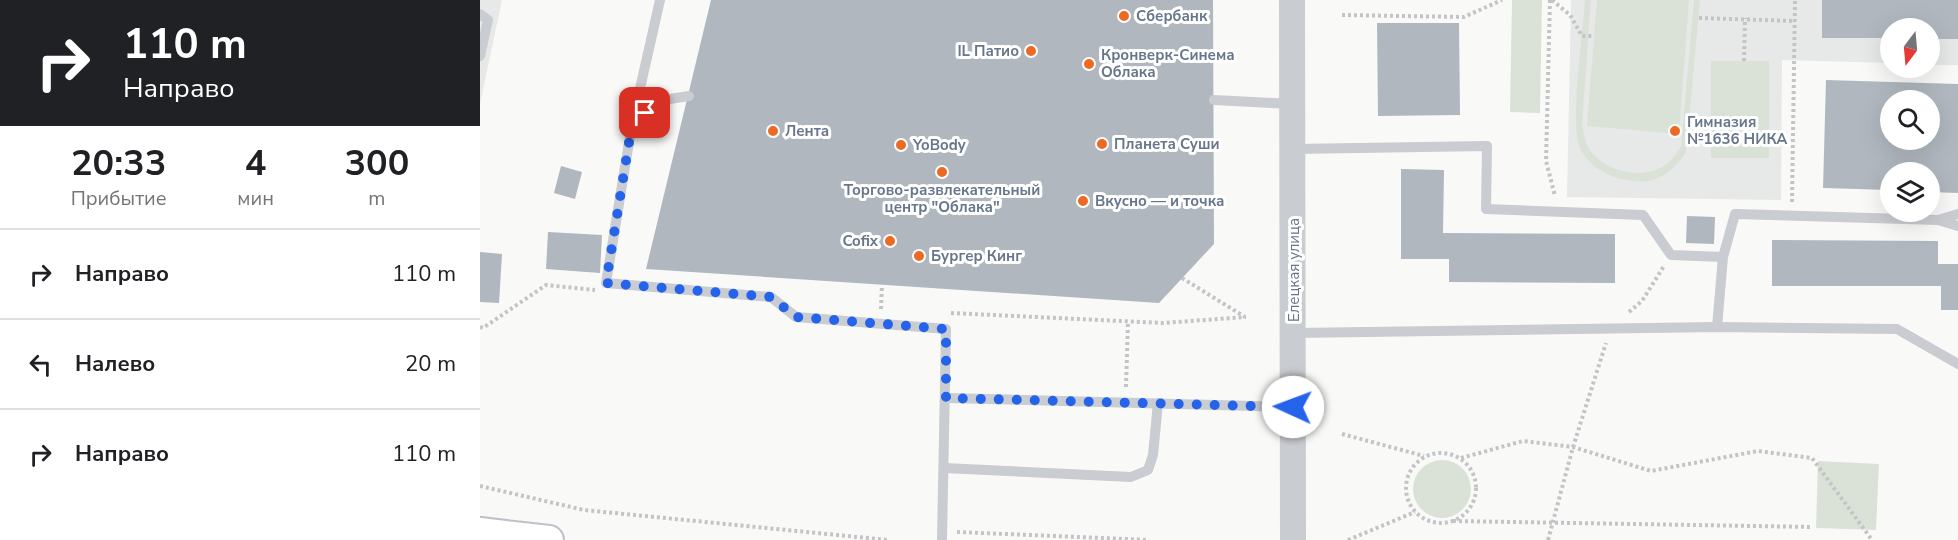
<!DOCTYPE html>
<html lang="ru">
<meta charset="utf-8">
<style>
:root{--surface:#fff;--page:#f2f2f2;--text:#202124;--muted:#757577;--line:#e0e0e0}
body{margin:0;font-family:"Nunito Sans",sans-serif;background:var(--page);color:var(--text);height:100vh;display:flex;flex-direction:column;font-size:22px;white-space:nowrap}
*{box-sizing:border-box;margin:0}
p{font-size:20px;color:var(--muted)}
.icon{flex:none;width:33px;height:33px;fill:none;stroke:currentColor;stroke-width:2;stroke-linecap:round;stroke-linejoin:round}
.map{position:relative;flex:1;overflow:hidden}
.details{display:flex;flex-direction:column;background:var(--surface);width:480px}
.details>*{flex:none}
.guide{background:#202124;color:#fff;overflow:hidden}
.needle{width:39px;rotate:196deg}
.buttons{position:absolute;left:1400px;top:18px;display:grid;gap:12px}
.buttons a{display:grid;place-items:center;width:60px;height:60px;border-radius:50%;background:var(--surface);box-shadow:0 6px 24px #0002;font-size:30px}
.pin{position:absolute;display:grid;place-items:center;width:51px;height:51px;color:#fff;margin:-26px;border-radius:12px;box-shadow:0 3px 9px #0006}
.me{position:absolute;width:66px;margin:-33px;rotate:272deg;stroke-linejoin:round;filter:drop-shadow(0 0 4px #0008)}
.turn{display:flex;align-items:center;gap:21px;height:126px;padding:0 24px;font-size:27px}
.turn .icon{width:78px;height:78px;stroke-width:2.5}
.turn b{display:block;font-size:42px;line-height:51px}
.eta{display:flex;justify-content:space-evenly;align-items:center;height:102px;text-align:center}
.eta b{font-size:36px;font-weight:700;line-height:42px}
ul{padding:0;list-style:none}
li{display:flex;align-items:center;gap:18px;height:90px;padding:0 24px;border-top:2px solid var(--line)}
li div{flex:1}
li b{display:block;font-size:22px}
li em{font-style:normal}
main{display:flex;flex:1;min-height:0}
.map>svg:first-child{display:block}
.built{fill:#e7e9e8}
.green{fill:#dae2d8}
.building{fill:#b0b7be;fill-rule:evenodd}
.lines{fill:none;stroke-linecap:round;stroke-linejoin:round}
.secondary-casing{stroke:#bec1c7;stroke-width:32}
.path{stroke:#c3c4c7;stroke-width:4;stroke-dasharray:3 3;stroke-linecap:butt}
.service{stroke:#c9ccd0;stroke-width:10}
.tertiary{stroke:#c9ccd0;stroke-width:26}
.secondary{stroke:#fff;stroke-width:28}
.route{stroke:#2563eb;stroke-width:10;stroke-dasharray:0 18}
.poi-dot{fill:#ed6a24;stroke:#fff;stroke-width:2}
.labels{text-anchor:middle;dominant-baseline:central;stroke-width:6;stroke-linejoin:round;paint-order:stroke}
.poi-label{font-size:15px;font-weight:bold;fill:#67768a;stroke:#fff;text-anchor:start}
.street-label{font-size:15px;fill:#67768a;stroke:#fff}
</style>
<main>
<section class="details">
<div class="guide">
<div class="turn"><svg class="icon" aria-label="right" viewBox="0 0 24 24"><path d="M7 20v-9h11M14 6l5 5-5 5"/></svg><div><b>110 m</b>Направо</div></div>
</div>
<div class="eta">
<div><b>20:33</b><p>Прибытие</p></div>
<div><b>4</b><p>мин</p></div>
<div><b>300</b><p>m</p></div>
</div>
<ul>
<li><svg class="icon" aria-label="right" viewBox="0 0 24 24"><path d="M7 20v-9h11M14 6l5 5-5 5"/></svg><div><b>Направо</b></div><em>110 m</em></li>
<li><svg class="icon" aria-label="left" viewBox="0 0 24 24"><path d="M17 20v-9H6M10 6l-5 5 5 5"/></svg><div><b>Налево</b></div><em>20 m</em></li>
<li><svg class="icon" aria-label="right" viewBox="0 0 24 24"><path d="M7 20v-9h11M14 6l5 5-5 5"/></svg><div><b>Направо</b></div><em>110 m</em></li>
</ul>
</section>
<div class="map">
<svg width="1478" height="540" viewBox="0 0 1478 540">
<rect width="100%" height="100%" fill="#f9faf7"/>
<!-- built -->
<g class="built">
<polygon points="0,0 22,0 0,104"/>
<polygon points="1091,0 1478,0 1478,65 1449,65 1449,28 1410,28 1410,63 1302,60 1301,200 1087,197"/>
</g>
<!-- green -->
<g class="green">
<polygon points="1032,0 1062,0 1060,113 1030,112"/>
<path d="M1105 0H1111L1102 124C1103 129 1104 137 1106 142 1116 169 1158 181 1182 167 1191 162 1196 154 1201 146L1214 0H1220L1206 152C1194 171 1178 184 1154 181 1133 179 1112 170 1101 150 1089 128 1103 30 1105 0Z"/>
<polygon points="1117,0 1209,0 1199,134 1107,126"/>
<rect x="1231" y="61" width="58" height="97"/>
<circle cx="962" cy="489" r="29"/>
<polygon points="1338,461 1399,464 1396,530 1336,528"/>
</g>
<!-- building -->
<g class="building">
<polygon points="231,0 733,0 734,244 679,303 166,269"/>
<polygon points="1342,0 1478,0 1478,39 1449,39 1449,28 1410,28 1410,38 1342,38"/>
<polygon points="897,23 979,23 980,115 898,116"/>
<path d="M1346 80 1478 84V193L1449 192V172H1410V190L1343 188ZM1410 100H1449V140H1410Z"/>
<polygon points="81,166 102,172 95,199 74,193"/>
<polygon points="921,169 964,170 963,233 1135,234 1135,283 969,282 969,259 921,259"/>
<polygon points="1207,216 1235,217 1234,244 1206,243"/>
<polygon points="68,232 122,235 120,273 66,269"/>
<polygon points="1292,240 1458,241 1458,264 1478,264 1478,310 1461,310 1461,286 1292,286"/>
<polygon points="0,252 22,254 19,303 0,302"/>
</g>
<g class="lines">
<defs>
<polyline id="secondary" points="0,532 69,540"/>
</defs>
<!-- secondary casing -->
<use href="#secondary" class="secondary-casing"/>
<!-- path -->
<g class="path">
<polyline points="1070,0 1066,161 1075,196"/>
<polyline points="1072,0 1090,15 1102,36 1114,36"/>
<polyline points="862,15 984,17 1022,0"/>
<polyline points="1219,18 1315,21"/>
<polyline points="1264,61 1265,18"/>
<polyline points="1312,202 1315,0"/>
<polyline points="702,278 765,317"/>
<polyline points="401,309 402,285"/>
<polyline points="1149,312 1162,301 1184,266"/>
<polyline points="471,313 683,323 766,317"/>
<polyline points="0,327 3,328 66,285 115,290"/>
<polyline points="646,387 648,321"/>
<polyline points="862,434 944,456"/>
<circle cx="961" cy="488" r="35"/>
<polyline points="981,458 1043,441 1093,447 1171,471 1278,451 1332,458 1392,540"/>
<polyline points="0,486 104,510 408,540"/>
<polyline points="973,521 1332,527"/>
<polyline points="477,532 669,540"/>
<polyline points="868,540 935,512"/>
<polyline points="1068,540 1093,447 1126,343"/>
</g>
<!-- service -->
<g class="service">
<polyline points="0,14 8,20 0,56"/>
<polyline points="209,96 177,101 152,124 126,283 291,297 316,317 466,329 462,540"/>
<polyline points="734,100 812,104"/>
<polyline points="152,124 180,0"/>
<polyline points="813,149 1007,146 1006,209 1163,215 1191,255 1243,257"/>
<polyline points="1458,220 1478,214"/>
<polyline points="1237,327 1243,257 1255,214 1458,220 1478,226"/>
<polyline points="814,333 1237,327 1417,329 1478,364"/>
<polyline points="467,398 813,407"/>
<polyline points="464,468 651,477 668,470 673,455 678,403"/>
</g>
<!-- tertiary -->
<polyline class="tertiary" points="812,0 813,540"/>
<!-- secondary -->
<use href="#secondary" class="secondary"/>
</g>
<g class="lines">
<!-- route -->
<polyline class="route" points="165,113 152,124 126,283 291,297 316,317 466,329 466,398 813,407"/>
</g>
<!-- markers -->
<g class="poi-dot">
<circle cx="644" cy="16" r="6"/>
<circle cx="551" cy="51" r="6"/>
<circle cx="609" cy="64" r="6"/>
<circle cx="293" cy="131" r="6"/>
<circle cx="1195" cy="131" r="6"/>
<circle cx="622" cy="144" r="6"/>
<circle cx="421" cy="145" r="6"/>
<circle cx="462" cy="172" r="6"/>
<circle cx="603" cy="201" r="6"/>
<circle cx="410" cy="241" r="6"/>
<circle cx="439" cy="256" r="6"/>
</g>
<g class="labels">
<!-- poi labels -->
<g class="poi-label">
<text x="656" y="16">Сбербанк</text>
<text x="539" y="51" text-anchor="end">IL Патио</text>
<text x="621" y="55">Кронверк-Синема<tspan x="621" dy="17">Облака</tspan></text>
<text x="1207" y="122">Гимназия<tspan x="1207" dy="17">№1636 НИКА</tspan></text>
<text x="305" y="131">Лента</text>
<text x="634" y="144">Планета Суши</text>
<text x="433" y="145">YoBody</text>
<text x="462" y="190" text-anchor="middle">Торгово-развлекательный<tspan x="462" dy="17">центр "Облака"</tspan></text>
<text x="615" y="201">Вкусно — и точка</text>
<text x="398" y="241" text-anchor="end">Cofix</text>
<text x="451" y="256">Бургер Кинг</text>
</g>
<!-- street labels -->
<g class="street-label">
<text transform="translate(814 270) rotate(-90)">Елецкая улица</text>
</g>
</g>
</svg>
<div class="buttons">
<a><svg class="needle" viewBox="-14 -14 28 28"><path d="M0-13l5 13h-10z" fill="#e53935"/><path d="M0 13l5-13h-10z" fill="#757577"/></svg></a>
<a><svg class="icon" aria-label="search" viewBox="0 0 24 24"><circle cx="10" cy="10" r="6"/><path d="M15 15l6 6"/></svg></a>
<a><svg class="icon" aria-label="layers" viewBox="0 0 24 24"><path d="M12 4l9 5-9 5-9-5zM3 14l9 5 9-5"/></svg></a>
</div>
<div class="pin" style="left:165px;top:113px;background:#d93025"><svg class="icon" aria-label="arrive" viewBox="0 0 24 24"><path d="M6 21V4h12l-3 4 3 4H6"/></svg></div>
<svg class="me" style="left:813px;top:407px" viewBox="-20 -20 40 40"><circle r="19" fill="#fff"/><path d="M0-13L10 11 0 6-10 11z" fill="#2563eb"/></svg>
</div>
</main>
